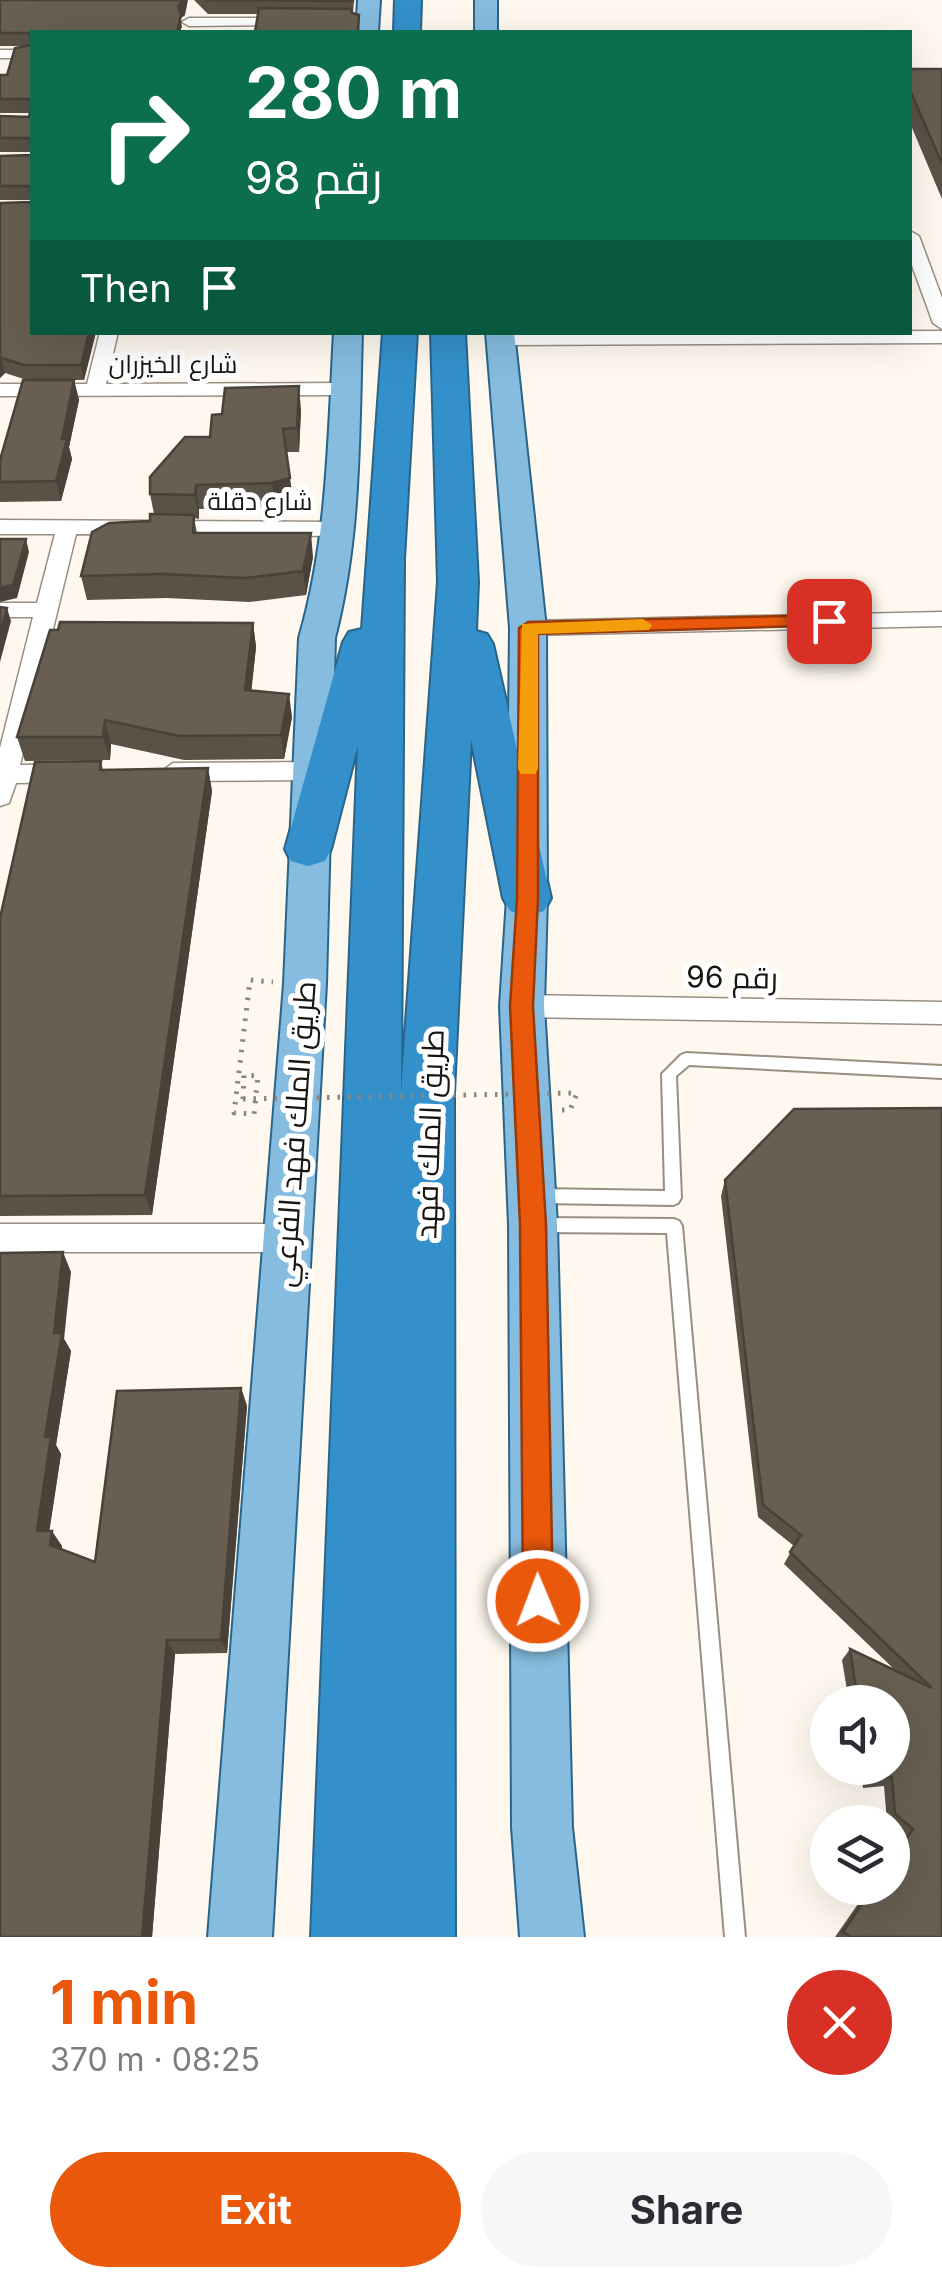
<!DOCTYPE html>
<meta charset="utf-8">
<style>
:root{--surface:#fff;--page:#f7f7f7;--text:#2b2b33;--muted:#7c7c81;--accent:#ea580c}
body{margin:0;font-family:Inter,Cairo,sans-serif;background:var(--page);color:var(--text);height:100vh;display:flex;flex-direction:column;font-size:38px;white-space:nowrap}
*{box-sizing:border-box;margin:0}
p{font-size:32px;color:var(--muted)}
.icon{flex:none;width:55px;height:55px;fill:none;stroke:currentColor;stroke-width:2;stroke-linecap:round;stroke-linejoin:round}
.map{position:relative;height:1937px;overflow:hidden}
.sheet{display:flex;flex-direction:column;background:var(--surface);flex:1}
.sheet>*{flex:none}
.banner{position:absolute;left:30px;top:30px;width:882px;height:305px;border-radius:0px;box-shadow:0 10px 40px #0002;background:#0b6e4f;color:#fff;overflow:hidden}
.controls{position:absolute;left:810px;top:1685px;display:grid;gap:20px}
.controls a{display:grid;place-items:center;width:100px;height:100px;border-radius:50%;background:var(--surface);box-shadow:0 10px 40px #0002;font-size:50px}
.pin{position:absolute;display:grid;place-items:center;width:85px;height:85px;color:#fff;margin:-42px;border-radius:20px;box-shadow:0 5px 15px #0006}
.me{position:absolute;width:110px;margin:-55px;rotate:359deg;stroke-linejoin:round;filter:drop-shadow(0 0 8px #0008)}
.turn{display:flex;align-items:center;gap:35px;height:210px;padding:0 50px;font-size:45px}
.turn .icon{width:130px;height:130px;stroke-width:2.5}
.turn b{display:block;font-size:70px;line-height:85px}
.then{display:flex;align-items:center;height:95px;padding:0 50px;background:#0003;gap:20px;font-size:38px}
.round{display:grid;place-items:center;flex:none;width:105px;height:105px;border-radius:52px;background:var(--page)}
.head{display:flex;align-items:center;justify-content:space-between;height:170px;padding:0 50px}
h1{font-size:60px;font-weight:700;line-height:75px;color:var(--accent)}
.cta{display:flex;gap:20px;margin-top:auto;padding:20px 50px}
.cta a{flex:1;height:115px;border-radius:60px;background:var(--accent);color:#fff;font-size:40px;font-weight:700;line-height:115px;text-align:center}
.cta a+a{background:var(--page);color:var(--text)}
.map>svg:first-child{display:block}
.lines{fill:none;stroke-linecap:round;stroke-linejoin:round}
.lane-casing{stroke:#988f81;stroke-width:4}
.street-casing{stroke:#988f81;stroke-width:3}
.primary-casing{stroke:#2a6589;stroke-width:4}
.highway-casing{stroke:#2a6589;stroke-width:4}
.path{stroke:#8b867f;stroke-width:5;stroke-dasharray:2.5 8;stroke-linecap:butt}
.lane{fill:#fff;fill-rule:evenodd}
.street{fill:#fff;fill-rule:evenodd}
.primary{fill:#85bcdf;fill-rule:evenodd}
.highway{fill:#3490ca;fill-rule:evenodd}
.path-bridge{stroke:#8b867f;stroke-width:5;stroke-dasharray:2.5 8;stroke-linecap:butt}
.wall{fill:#595247}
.shaded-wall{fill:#494239}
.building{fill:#685f52;stroke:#494239;stroke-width:2.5}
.route{fill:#ea580c;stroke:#983908;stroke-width:2.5}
.slow{fill:#f59e0b}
.labels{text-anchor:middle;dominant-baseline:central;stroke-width:10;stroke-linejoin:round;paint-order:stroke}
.far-street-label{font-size:25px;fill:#181510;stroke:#fff}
.street-label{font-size:30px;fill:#181510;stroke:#fff}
</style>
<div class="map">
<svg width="942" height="1937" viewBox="0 0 942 1937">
<rect width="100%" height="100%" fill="#fef8ee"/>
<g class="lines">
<defs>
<g id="lane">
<polygon points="686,1053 942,1066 942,1078 689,1065 676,1076 681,1198 678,1203 673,1205 538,1203 533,1201 530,1196 533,1191 538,1189 665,1191 662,1074 681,1055"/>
<polygon points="538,1218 674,1219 679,1221 682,1226 745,1937 725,1937 667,1233 538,1232 533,1230 530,1225 533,1220"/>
</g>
<g id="street">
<polygon points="291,18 296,19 296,25 189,26 182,22 189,18"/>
<rect x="0" y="50" width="32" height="8"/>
<polygon points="910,231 919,236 942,298 942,329 933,323 910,260"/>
<polygon points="942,331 942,343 500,345 491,339 500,333"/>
<polygon points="100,332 118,332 106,384 345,383 355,389 345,395 0,396 0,384 87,384"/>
<polygon points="0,520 340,522 351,529 340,536 76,534 20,765 70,764 82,773 70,782 16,783 9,803 0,806 0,748 33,617 0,617 0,603 37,603 55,534 0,534"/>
<polygon points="942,612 942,626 528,635 517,628 528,621"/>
<polygon points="310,762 322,771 310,780 173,781 161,772 173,763"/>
<polygon points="522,995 942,1002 942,1024 522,1017 512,1014 508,1006 512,998"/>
<polygon points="0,1224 286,1224 297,1228 302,1238 297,1248 286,1252 0,1252"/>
</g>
<g id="primary">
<polygon points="358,0 380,0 378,32 356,32"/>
<rect x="475" y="0" width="22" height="32"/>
<path d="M334 332H362C359 436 361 537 335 638L326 984 272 1937H208L284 984 299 638C328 538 328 436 334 332Z"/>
<polygon points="486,332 514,332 546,628 547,898 544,1006 557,1225 572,1827 584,1937 520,1937 512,1827 509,1225 500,1006 507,898 510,628"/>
</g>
<g id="highway">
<polygon points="395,0 421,0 420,32 394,32"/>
<polygon points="383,332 417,332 404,559 401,1091 438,582 431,332 465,332 478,582 476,631 487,634 493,644 551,898 544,911 527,916 510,911 503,898 471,739 454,1093 455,1937 311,1937 358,745 331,849 325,861 308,866 291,861 285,849 343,642 349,632 362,629"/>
</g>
</defs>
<!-- lane casing -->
<use href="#lane" class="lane-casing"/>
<!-- street casing -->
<use href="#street" class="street-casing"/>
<!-- primary casing -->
<use href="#primary" class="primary-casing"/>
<!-- highway casing -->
<use href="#highway" class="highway-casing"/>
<!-- path -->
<g class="path">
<polyline points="243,1099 244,1075 258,1076 254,1114 234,1113 250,980 273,982"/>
<polyline points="562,1110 570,1110 577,1093"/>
</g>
<!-- lane -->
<use href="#lane" class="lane"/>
<!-- street -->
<use href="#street" class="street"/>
<!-- primary -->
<use href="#primary" class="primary"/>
<!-- highway -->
<use href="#highway" class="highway"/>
<!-- path-bridge -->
<polyline class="path-bridge" points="243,1099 577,1093"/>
</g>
<!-- wall -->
<g class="wall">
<polygon points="0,0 185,15 181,18 182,28 32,32 32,332 96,332 84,380 74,380 79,400 69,447 72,459 61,501 0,502 0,460 27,380 5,373 0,378 0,203 31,202 32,200 0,200 0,156 32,155 32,152 0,152 0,116 29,117 30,113 0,113 0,75 7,75 25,46 0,46"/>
<polygon points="194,0 354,0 353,14 208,14"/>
<polygon points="910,69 942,69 942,199 910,123"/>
<polygon points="301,410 299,452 286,452 293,502 275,507 199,509 199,519 194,518 197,533 313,557 306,595 249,602 167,598 87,600 81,576 150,521 154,514 150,494 210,437"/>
<polygon points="253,623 256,647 251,690 292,717 284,759 184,760 111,744 110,760 25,761 17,737"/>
<polygon points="101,761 103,770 208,768 212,791 152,1215 0,1216 0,918"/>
<polygon points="942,1108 942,1937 835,1937 869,1888 892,1888 892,1853 904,1837 892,1827 892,1822 887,1822 884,1786 863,1788 860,1768 892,1768 892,1702 849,1702 842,1660 850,1649 895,1670 784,1564 794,1546 758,1517 721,1196 725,1180"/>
<polygon points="71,1272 64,1339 71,1351 56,1445 61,1454 49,1531 62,1546 62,1550 95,1562 241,1388 247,1406 227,1653 175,1654 152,1937 0,1937"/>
</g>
<!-- shaded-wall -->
<g class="shaded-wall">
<polygon points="184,0 188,0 185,15 181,18 181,32 177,32 178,6"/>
<polygon points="89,332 96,332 84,380 81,365"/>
<polygon points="1,358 5,373 0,378 0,359"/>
<polygon points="74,380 79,400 69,447 72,459 61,501 56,481 62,439"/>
<polygon points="299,386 301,410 299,452 297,428"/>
<polygon points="290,478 293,502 275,507 272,483"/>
<polygon points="196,485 199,509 199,519 195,495"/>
<polygon points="311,533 313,557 306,595 303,571"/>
<polygon points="26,539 29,552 17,598 0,602 0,588"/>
<polygon points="7,608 11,621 0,662 0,634"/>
<polygon points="253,623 256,647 249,714 245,690"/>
<polygon points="289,694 292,717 284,759 281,735"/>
<polygon points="105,720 111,744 110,760 103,737"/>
<polygon points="208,768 212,791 152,1215 145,1195"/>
<polygon points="63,1252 71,1272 64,1339 71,1351 56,1445 61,1454 47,1547 37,1531 54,1333"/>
<polygon points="241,1388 247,1406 227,1653 221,1640"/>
<polygon points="52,1531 62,1546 60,1560 50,1545"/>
<polygon points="167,1640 175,1654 152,1937 142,1937"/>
</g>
<!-- building -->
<g class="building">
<polygon points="0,0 184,0 178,6 181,15 177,32 32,32 32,43 29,33 0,33"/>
<polygon points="205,0 353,0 353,1"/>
<polygon points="259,8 351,9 352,13 359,15 358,32 255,32"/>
<polygon points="32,45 32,103 29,99 0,99 0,75 7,75 15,48"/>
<polygon points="910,69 942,69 942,164 910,90"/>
<polygon points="32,104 32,142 29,138 0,138 0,116 29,117"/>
<polygon points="32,144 32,190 29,186 0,186 0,156 32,155"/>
<polygon points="32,191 32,332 89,332 81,365 24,365 1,358 0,359 0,203 31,202"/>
<polygon points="23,380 74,380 62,439 67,439 56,481 0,482 0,460"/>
<polygon points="299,386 297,428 283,429 290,478 272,483 196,485 195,495 150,494 150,477 185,437 210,437 212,415 222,414 225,388"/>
<polygon points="150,514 194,515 193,533 311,533 303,571 245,578 162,574 81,576 92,532 109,523 150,521"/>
<polygon points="0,539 26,539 13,585 0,588"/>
<polygon points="0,607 7,608 0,634"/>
<polygon points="60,622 253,623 245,690 289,694 281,735 179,736 105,720 103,737 17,737 50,630 58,630"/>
<polygon points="101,761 100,770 208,768 145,1195 0,1196 0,918 35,762"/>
<polygon points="942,1108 942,1937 851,1937 843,1932 873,1888 892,1888 892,1859 913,1829 895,1814 892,1777 871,1779 869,1768 892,1768 892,1702 858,1702 850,1649 932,1688 790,1552 801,1535 763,1505 725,1180 794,1109"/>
<polygon points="63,1252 54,1333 62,1333 45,1437 51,1437 37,1531 52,1531 50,1545 95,1562 117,1391 241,1388 221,1640 167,1640 142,1937 0,1937 0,1253"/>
</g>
<!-- route -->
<polygon class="route" points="829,615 836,617 836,625 538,634 538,898 533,1006 546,1225 553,1601 549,1612 538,1616 528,1612 523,1601 520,1225 510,1006 517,898 519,628 528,622"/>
<!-- slow -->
<polygon class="slow" points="643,619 652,625 649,630 538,634 538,769 535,774 521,774 518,769 522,624"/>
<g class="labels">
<!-- far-street labels -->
<g class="far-street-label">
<text x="173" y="364">شارع الخيزران</text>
<text x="260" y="501">شارع دقلة</text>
</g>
<!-- street labels -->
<g class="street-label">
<text transform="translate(732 977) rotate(1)">رقم 96</text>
<text transform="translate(294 1134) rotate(-86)">طريق الملك فهد الفرعي</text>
<text transform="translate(429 1134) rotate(-88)">طريق الملك فهد</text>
</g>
</g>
</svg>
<div class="controls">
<a><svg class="icon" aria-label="sound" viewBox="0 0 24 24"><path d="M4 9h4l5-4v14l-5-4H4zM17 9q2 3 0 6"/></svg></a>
<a><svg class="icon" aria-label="layers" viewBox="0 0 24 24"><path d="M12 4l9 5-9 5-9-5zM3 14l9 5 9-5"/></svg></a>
</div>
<div class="pin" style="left:829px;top:621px;background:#d93025"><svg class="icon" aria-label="arrive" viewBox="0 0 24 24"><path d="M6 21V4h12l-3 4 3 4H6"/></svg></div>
<svg class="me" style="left:538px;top:1601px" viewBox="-20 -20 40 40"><circle r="17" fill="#ea580c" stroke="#fff" stroke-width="3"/><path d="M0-11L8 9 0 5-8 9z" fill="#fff"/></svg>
<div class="banner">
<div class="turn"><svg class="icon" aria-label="right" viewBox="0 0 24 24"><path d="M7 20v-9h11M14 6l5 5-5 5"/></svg><div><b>280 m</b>رقم 98</div></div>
<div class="then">Then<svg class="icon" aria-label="arrive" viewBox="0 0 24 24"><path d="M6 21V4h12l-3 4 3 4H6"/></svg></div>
</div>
</div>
<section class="sheet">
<div class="head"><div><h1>1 min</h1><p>370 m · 08:25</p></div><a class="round" style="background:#d93025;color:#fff"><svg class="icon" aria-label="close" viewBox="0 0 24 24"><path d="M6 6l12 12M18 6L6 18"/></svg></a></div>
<div class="cta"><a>Exit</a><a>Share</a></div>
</section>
